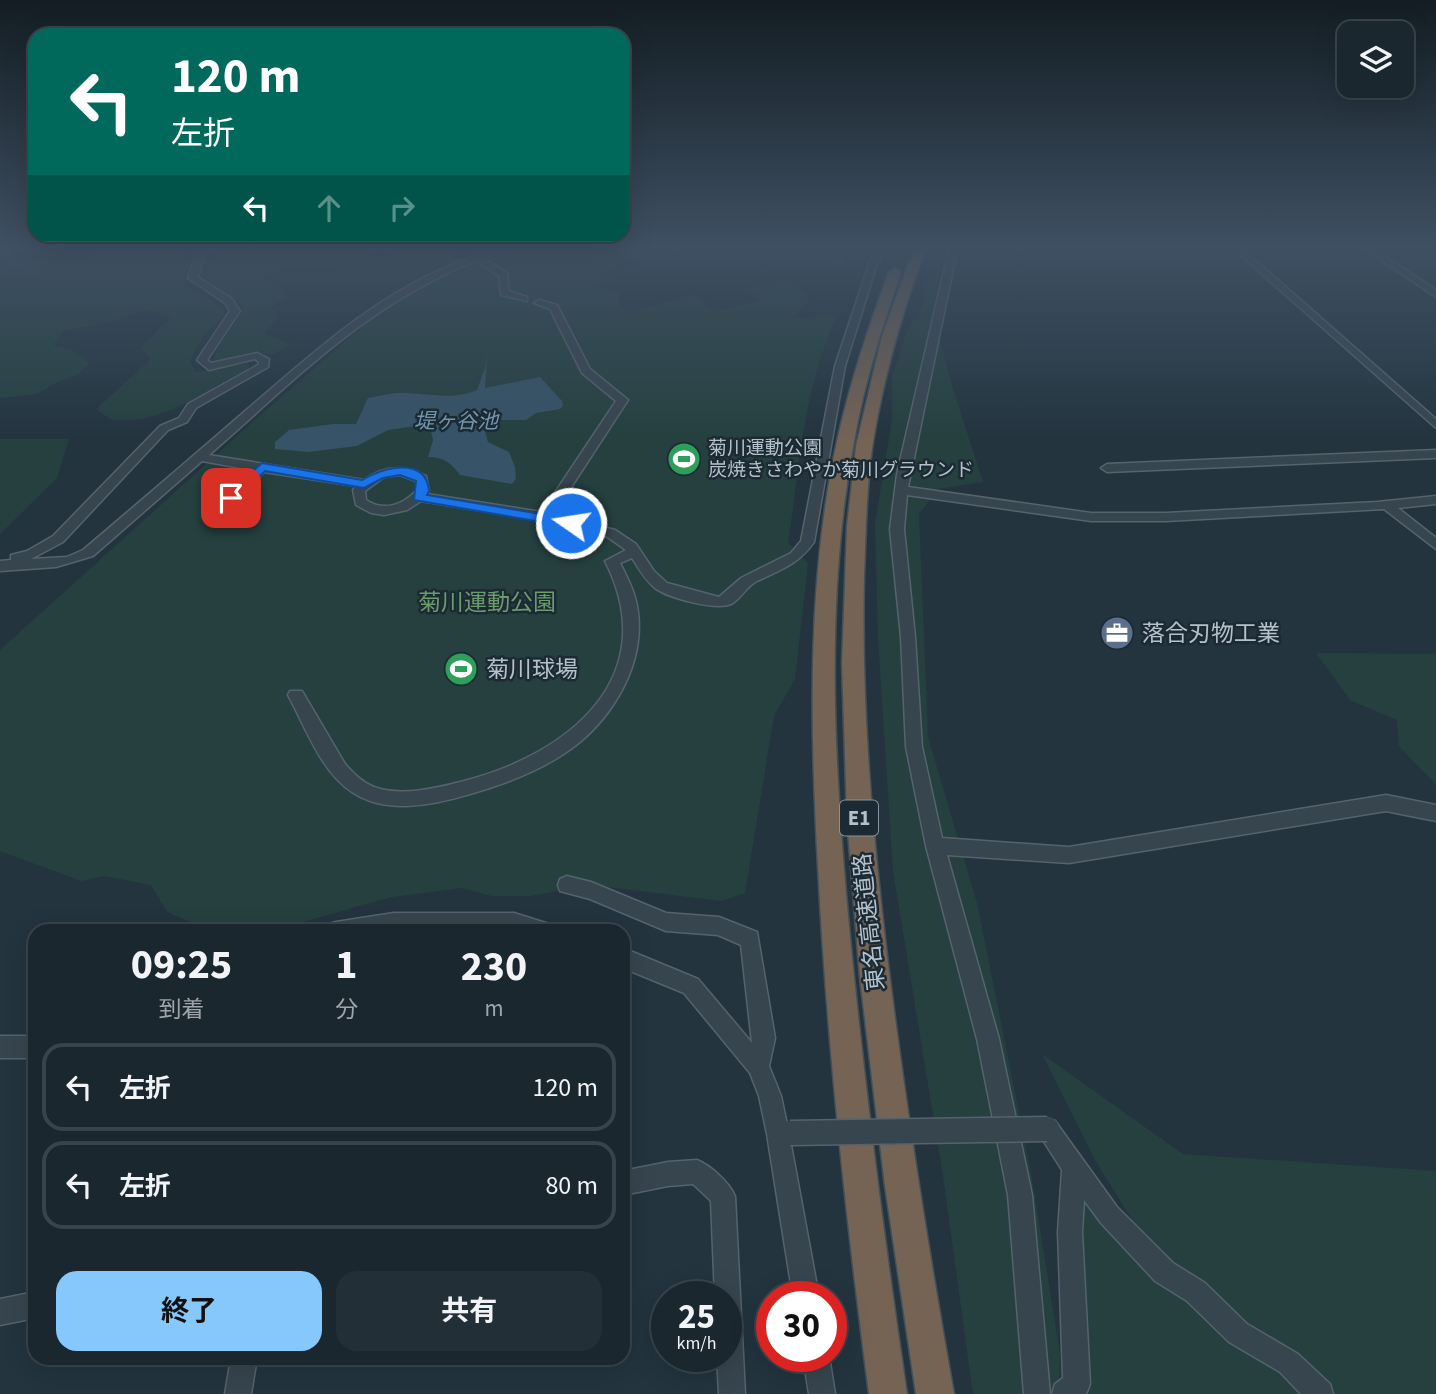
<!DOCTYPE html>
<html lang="ja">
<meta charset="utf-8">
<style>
:root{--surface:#1a272f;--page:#232f37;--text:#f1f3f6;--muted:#9fa5aa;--line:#38444b;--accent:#86c8fc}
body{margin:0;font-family:"Source Sans 3","Noto Sans JP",sans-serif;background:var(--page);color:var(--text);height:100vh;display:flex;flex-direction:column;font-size:26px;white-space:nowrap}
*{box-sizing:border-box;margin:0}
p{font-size:23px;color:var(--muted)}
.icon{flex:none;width:38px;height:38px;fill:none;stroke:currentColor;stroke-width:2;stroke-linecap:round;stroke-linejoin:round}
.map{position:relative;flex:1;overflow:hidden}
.side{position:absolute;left:28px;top:924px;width:602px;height:441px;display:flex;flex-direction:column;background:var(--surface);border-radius:21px;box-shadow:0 7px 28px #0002,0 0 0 2px var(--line)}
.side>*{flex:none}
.top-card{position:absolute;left:28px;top:28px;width:602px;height:214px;border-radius:21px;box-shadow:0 7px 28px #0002,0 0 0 2px var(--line);background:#00695c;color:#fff;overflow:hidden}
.tools{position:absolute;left:1337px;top:21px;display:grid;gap:14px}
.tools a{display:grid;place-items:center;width:77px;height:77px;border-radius:14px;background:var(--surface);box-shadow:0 7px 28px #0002,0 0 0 2px var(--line);font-size:35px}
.speed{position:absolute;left:651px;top:1281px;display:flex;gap:14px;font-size:35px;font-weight:700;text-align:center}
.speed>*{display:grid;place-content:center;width:91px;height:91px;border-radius:50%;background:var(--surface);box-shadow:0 7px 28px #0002,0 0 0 2px var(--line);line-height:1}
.speed small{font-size:18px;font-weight:400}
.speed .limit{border:10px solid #d22;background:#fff;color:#111}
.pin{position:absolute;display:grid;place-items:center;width:60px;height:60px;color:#fff;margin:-30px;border-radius:14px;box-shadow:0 4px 10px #0006}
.me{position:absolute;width:77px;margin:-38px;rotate:283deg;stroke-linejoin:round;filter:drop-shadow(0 0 5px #0008)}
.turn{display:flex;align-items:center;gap:24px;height:147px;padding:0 28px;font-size:32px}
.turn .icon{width:91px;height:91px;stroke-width:2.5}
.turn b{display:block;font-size:49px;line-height:60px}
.lanes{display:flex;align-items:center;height:66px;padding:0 28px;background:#0003;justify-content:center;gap:35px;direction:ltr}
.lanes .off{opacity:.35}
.eta{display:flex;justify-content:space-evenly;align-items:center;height:119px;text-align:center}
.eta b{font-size:42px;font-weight:700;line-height:49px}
.cta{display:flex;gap:14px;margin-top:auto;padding:14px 28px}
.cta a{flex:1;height:80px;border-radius:21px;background:var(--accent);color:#111;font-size:28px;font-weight:700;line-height:80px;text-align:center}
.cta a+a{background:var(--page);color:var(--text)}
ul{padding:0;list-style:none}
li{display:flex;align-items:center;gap:21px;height:88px;margin:0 14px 10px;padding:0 14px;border:4px solid var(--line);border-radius:21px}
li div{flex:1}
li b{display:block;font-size:26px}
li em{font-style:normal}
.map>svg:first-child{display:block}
.green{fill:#25403f}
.water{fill:#365367}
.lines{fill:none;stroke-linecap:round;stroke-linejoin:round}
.river{fill:#365367;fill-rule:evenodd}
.minor-casing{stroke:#55636d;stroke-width:3}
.highway-casing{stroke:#42505a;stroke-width:3}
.minor{fill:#37454f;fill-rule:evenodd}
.highway{fill:#756354;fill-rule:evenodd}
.minor-bridge-casing{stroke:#55636d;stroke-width:27;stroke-linecap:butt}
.minor-bridge{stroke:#37454f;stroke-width:24}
.route{fill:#1a73e8;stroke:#114b97;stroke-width:2}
.labels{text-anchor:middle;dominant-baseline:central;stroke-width:5;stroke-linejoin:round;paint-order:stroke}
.far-poi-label{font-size:19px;fill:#b4c0ca;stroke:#1c2a34;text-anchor:start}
.far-water-label{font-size:21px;font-style:italic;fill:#7296ae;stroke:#1c2a34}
.shield{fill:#1c2a34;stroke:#86939d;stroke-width:2}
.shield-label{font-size:21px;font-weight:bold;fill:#b4c0ca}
.park-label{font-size:23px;fill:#6a9c6c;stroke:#1c2a34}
.poi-label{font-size:23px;fill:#b4c0ca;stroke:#1c2a34;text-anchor:start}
.street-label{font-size:23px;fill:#b4c0ca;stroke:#1c2a34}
</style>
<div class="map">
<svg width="1436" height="1394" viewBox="0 0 1436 1394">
<rect width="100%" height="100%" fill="#23343f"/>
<!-- green -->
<g class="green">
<path d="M222 245H445L444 248 459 260 447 263 397 260 385 248C364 257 343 265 320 267 291 270 290 264 261 278L288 296 271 307 280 316 264 334 290 344 275 354 248 353 214 361C217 338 238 328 243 306 219 284 198 288 212 251Z"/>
<path d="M524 245H679L682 248 665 257 670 262 621 256 598 286 606 291H619L620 308 629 313 691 295H696L713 312 759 300 747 289 787 282 806 292 809 301 793 318 838 315C803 384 800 467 788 543L808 563 795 679 774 716 745 893 721 901 591 885 530 896H492L462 888 392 897 299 923 211 931 167 912 151 885 104 876 81 881 0 851V650L257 418 382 310 433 282Z"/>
<polygon points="827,245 846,245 843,251 845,264 833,266 824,259 814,258 810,255 825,251"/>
<path d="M170 247 191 259 182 285 209 298 226 315 203 336 190 361 196 372 248 363 249 368C210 389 161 425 115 420 109 419 102 413 96 409L151 359 141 348 171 317 146 309 113 321 63 331 53 345 72 350 90 363 77 375 57 382 37 394 0 398V265Z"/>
<polygon points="940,269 934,315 949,376 983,482 938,489 919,514 928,737 977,903 1031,1173 1060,1354 1059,1394 973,1394 943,1176 893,871 878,638 875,523 892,420 892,378 907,331 923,306 924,283"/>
<polygon points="0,439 69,439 57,478 0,534"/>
<polygon points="1316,653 1436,654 1436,785 1399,746 1397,720 1350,700"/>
<polygon points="1042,1054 1183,1154 1436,1171 1436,1394 1074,1394 1073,1193 1163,1270 1095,1160"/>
</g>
<!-- water -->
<path class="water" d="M487 352 485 388 540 377 562 401 563 406 560 409 536 413 526 420H500L484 427 488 442 509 452 515 467 516 479 512 484 460 475C451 463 444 457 428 457L433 440 430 427 422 425 388 430 357 446 308 452 275 449V442L289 430 333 424H356L368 398C380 396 394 392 406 393 429 394 455 400 477 390L485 368Z"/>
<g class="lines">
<!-- river -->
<polygon class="river" points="10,245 32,245 0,259 0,249"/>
<defs>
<g id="minor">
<path d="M206 245H217L205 252 198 277 232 299 240 311 207 360 211 363 257 353 269 359 268 367 196 408 187 422 168 430 63 542 31 559 67 557 83 550C135 506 185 463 236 419 309 357 370 297 461 261 479 254 497 245 517 245L484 258 507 273 509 291 527 297V301L501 295 499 276 476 261C368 303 294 381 209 455L364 480C384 465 405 465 426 476L429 491 427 494 542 512 616 401 582 373 550 309 534 303 539 300 557 305 590 369 628 400 553 515 615 530 636 544 654 571 667 583 719 597 741 578 791 553 801 541 835 366 869 264 880 245H888L877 264 845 366 814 542C799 564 780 570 757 581 747 586 742 597 733 603 719 612 668 598 655 588 645 580 639 569 632 558L620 563C628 579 636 594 638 612 645 669 608 726 562 755 534 773 502 785 470 794 433 805 386 815 352 792 321 772 305 726 288 695L290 691H302L345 764C354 774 362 782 374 787 401 797 437 788 464 781 569 754 664 677 605 561L626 550 606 536 545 521 421 501 407 510 384 515 371 513 356 505 353 490 356 486 264 472 235 501 231 502 225 498 252 470 202 461 93 556 56 567 0 571V561L11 560V555L27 551 53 536 160 426 179 418 188 404 258 365 259 362 255 359 209 370 197 360 230 311 225 303 188 278 197 251ZM400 475 416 481 417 490C403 505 384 512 366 500L365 491 384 477Z"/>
<polygon points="446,245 454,245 454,255 448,255"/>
<polygon points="950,245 958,245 908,487 1091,513 1166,513 1377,502 1436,496 1436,504 1398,508 1436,538 1436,549 1384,509 1166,521 1091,521 907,495 904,529 915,637 922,747 942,838 1069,847 1386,795 1436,805 1436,821 1386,811 1069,863 947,855 999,1039 1032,1195 1050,1394 1024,1394 1008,1195 977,1039 926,846 906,747 901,637 890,529 897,474"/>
<polygon points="1229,245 1238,245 1436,419 1436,428"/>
<polygon points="1358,245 1368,245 1436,290 1436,297"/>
<polygon points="1436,450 1436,458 1107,472 1101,468 1107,464"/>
<polygon points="567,876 591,882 666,913 719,917 757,932 775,1038 769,1066 781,1096 789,1134 819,1297 793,1297 767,1134 759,1096 750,1073 684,993 623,968 623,948 698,979 752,1043 741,945 718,935 666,931 590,899 560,891 558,885 560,879"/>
<polygon points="394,913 514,913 549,924 552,931 326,931 329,924 336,922"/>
<rect x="0" y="1036" width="35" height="22"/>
<polygon points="1047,1118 1055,1121 1117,1207 1173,1263 1205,1283 1247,1324 1298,1354 1330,1384 1333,1394 1301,1394 1280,1372 1229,1342 1187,1301 1155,1281 1101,1223 1084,1200 1082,1232 1090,1384 1086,1394 1052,1394 1055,1384 1063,1378 1058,1232 1062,1170 1036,1129 1039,1121"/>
<path d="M697 1160C711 1166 729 1182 735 1196L745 1394H719L717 1356H726V1297H715L711 1201 693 1184 668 1186 623 1195V1171L668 1162Z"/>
<polygon points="35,1292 35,1318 0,1325 0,1299"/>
<polygon points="803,1356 829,1356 835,1394 809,1394"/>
<polygon points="231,1358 257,1358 251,1394 225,1394"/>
</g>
<g id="highway">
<path d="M915 245H927C903 309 884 374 873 442 866 487 866 532 864 576 861 703 872 829 887 955 905 1102 928 1248 954 1394H916L885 1186 860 978 847 820 842 663 847 526 856 446 882 336Z"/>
<path d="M895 268 901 272C882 328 864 383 854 442 823 607 835 781 851 947 866 1097 885 1246 907 1394H869C846 1219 827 1043 818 867 810 726 807 579 837 441 850 383 868 328 889 272Z"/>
</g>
</defs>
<!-- minor casing -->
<use href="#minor" class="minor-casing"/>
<!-- highway casing -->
<use href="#highway" class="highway-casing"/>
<!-- minor -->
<use href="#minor" class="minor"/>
<!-- highway -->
<use href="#highway" class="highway"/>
<defs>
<polyline id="minor-bridge" points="790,1133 1047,1129"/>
</defs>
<!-- minor-bridge casing -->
<use href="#minor-bridge" class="minor-bridge-casing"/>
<!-- minor-bridge -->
<use href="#minor-bridge" class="minor-bridge"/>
</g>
<!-- sky -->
<linearGradient id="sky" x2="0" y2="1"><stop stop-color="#131d23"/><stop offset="0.56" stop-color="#3f5063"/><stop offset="1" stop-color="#3f5063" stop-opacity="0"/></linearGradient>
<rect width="1436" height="441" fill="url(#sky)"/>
<!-- route -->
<path class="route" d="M262 463 362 480C383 467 426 456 429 491L427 495 571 519 578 523 571 527 414 500 416 481 400 475 383 478 364 488 265 471 235 501H226V495Z"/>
<!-- icons -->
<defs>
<symbol id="stadium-disc" viewBox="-11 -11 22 22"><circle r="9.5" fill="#2e9e5b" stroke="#1c2a34"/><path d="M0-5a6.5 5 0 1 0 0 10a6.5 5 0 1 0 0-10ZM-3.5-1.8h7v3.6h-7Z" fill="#fff"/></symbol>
<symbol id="office-disc" viewBox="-11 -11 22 22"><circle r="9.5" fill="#5c6f8a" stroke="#1c2a34"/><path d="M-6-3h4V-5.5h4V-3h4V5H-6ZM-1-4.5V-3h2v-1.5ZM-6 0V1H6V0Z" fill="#fff"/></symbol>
</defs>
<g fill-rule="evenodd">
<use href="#stadium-disc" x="665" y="440" width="38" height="38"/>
<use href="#office-disc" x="1098" y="614" width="38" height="38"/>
<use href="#stadium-disc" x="442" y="650" width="38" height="38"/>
</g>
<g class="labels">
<!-- far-poi labels -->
<g class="far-poi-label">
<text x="708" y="448">菊川運動公園<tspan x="708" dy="22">炭焼きさわやか菊川グラウンド</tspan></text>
</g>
<!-- far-water labels -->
<g class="far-water-label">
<text x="456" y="421">堤ヶ谷池</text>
</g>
<!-- shield labels -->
<rect class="shield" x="840" y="800.5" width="38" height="35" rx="5"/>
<g class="shield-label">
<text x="859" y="818">E1</text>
</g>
<!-- park labels -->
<g class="park-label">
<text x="487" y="602">菊川運動公園</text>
</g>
<!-- poi labels -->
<g class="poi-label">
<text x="1142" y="633">落合刃物工業</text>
<text x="486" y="669">菊川球場</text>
</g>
<!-- street labels -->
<g class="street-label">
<text transform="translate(869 922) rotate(-96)">東名高速道路</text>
</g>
</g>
</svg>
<div class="tools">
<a><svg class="icon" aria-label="layers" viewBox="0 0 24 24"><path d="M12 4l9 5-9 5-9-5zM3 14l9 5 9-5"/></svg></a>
</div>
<div class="speed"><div>25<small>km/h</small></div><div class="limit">30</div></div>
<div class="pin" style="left:231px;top:498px;background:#d93025"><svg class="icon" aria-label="arrive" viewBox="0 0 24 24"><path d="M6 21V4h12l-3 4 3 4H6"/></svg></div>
<svg class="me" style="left:571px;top:523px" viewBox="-20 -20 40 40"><circle r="17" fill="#1a73e8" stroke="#fff" stroke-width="3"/><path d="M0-11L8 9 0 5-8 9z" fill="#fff"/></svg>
<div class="top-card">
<div class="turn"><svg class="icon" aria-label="left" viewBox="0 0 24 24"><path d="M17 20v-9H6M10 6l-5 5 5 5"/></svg><div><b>120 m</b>左折</div></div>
<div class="lanes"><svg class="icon" aria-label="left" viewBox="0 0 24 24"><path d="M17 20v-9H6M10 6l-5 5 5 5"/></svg><svg class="icon off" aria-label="ahead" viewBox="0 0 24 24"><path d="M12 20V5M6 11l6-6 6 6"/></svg><svg class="icon off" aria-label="right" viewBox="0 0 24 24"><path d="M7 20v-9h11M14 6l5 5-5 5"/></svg></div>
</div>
<section class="side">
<div class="eta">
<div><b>09:25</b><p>到着</p></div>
<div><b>1</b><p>分</p></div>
<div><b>230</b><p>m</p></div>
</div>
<ul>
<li><svg class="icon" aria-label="left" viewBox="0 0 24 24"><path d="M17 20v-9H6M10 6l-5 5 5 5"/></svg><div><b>左折</b></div><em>120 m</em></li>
<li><svg class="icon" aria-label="left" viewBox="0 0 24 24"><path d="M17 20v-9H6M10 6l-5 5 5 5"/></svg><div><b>左折</b></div><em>80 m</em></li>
</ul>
<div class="cta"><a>終了</a><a>共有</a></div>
</section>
</div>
